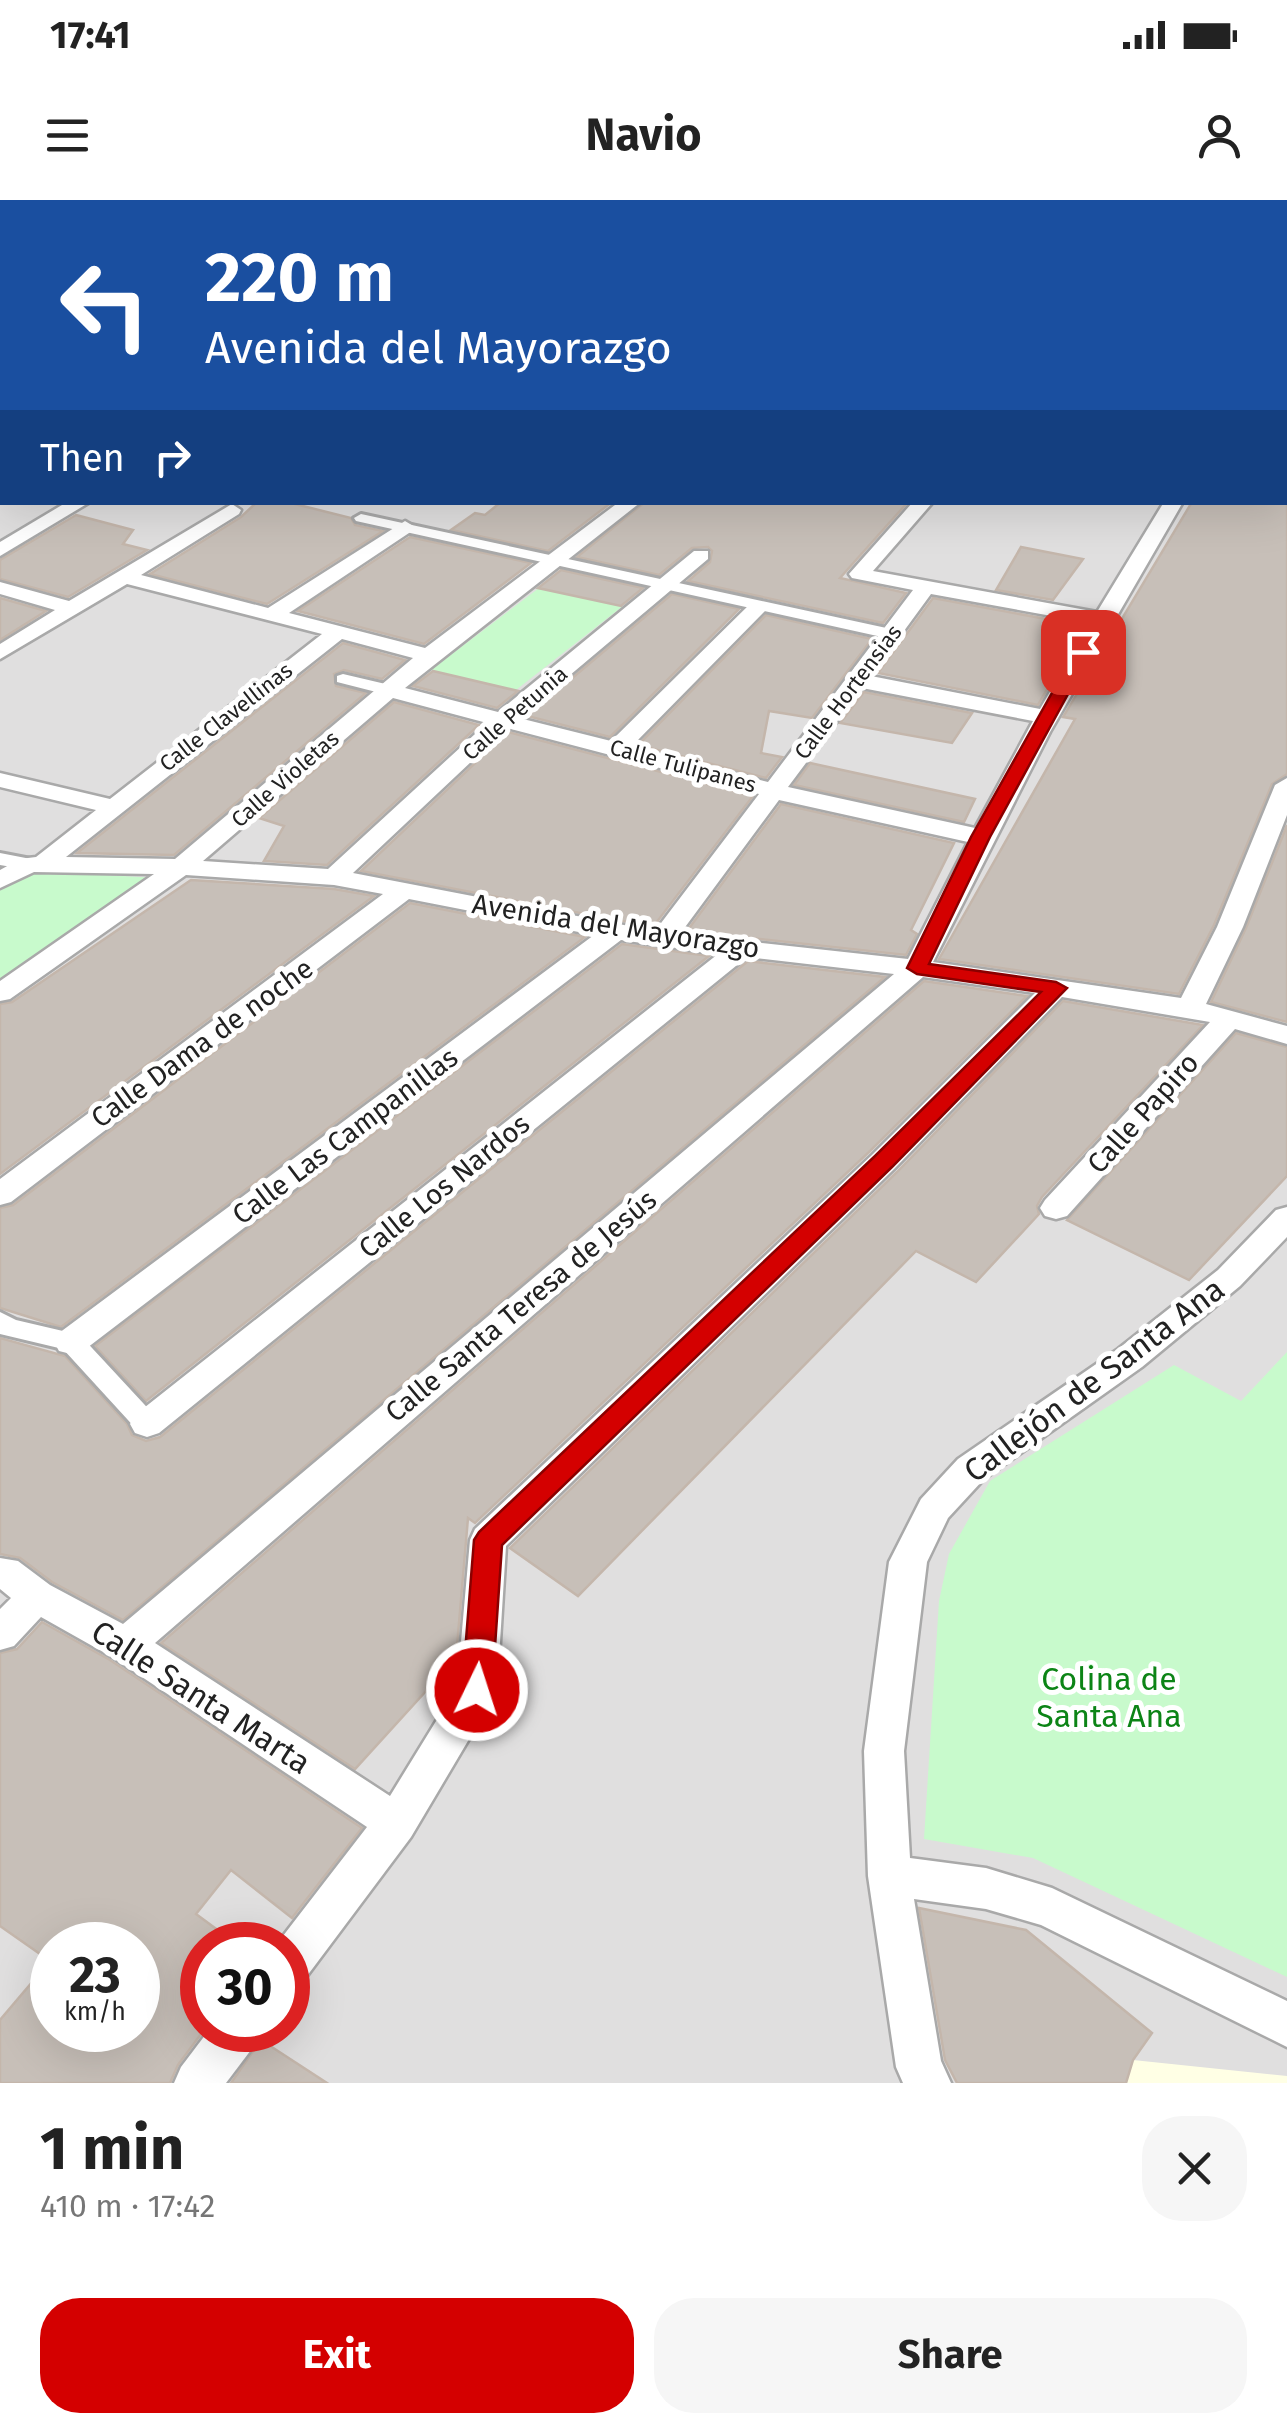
<!DOCTYPE html>
<meta charset="utf-8">
<style>
:root{--surface:#fff;--page:#f6f6f6;--text:#222;--muted:#767676;--accent:#d40000}
body{margin:0;font-family:"Fira Sans",sans-serif;background:var(--page);color:var(--text);height:100vh;display:flex;flex-direction:column;font-size:38px;white-space:nowrap}
*{box-sizing:border-box;margin:0}
p{font-size:32px;color:var(--muted)}
.icon{flex:none;width:55px;height:55px;fill:none;stroke:currentColor;stroke-width:2;stroke-linecap:round;stroke-linejoin:round}
.map{position:relative;height:1883px;overflow:hidden}
.side{display:flex;flex-direction:column;background:var(--surface);flex:1}
.side>*{flex:none}
.hud{position:absolute;left:0px;top:0px;width:1288px;height:305px;box-shadow:0 10px 40px #0002;background:#1a4fa0;color:#fff;overflow:hidden}
.speed{position:absolute;left:30px;top:1722px;display:flex;gap:20px;font-size:50px;font-weight:700;text-align:center}
.speed>*{display:grid;place-content:center;width:130px;height:130px;border-radius:50%;background:var(--surface);box-shadow:0 10px 40px #0002;line-height:1}
.speed small{font-size:25px;font-weight:400}
.speed .limit{border:15px solid #d22;background:#fff;color:#111}
.pin{position:absolute;display:grid;place-items:center;width:85px;height:85px;color:#fff;margin:-42px;border-radius:20px;box-shadow:0 5px 15px #0006}
.me{position:absolute;width:110px;margin:-55px;rotate:4deg;stroke-linejoin:round;filter:drop-shadow(0 0 8px #0008)}
.turn{display:flex;align-items:center;gap:35px;height:210px;padding:0 40px;font-size:45px}
.turn .icon{width:130px;height:130px;stroke-width:2.5}
.turn b{display:block;font-size:70px;line-height:85px}
.then{display:flex;align-items:center;height:95px;padding:0 40px;background:#0003;gap:20px;font-size:38px}
.round{display:grid;place-items:center;flex:none;width:105px;height:105px;border-radius:40px;background:var(--page)}
.summary{display:flex;align-items:center;justify-content:space-between;height:170px;padding:0 40px}
h1{font-size:60px;font-weight:700;line-height:75px}
.button{display:flex;gap:20px;margin-top:auto;padding:20px 40px}
.button a{flex:1;height:115px;border-radius:40px;background:var(--accent);color:#fff;font-size:40px;font-weight:700;line-height:115px;text-align:center}
.button a+a{background:var(--page);color:var(--text)}
.status{display:flex;justify-content:space-between;align-items:center;height:70px;padding:0 50px;background:var(--surface);direction:ltr}
.status svg{height:28px;fill:currentColor}
header{display:flex;justify-content:space-between;align-items:center;height:130px;padding:0 40px;background:var(--surface);font-size:45px;font-weight:700}
.map>svg:first-child{display:block}
.residential{fill:#e0dfdf;fill-rule:evenodd}
.education{fill:#ffffe5}
.park{fill:#c8facc}
.building{fill:#c7bfb8;stroke:#c4b6ab;stroke-width:2.5;fill-rule:evenodd}
.lines{fill:none;stroke-linecap:round;stroke-linejoin:round}
.pedestrian-casing{stroke:#a9a9a9;stroke-width:6}
.minor-casing{stroke:#a9a9a9;stroke-width:5}
.tertiary-casing{stroke:#a9a9a9;stroke-width:4}
.pedestrian{fill:#fff;fill-rule:evenodd}
.minor{fill:#fff;fill-rule:evenodd}
.tertiary{fill:#fff;fill-rule:evenodd}
.route{fill:#d40000;stroke:#8a0000;stroke-width:2.5}
.labels{text-anchor:middle;dominant-baseline:central;stroke-width:10;stroke-linejoin:round;paint-order:stroke}
.far-street-label{font-size:22px;fill:#222;stroke:#fff}
.street-label{font-size:28px;fill:#222;stroke:#fff}
.near-street-label{font-size:32px;fill:#222;stroke:#fff}
.near-park-label{font-size:32px;fill:#0c8416;stroke:#fff}
</style>
<div class="status"><b>17:41</b><svg viewBox="0 0 49 12"><path d="M0 12V9h3v3zM5 12V6h3v6zM10 12V3h3v9zM15 12V0h3v12zM26 1h20v11H26zM47 4h2v5h-2z"/></svg></div>
<header><svg class="icon" aria-label="menu" viewBox="0 0 24 24"><path d="M4 6h16M4 12h16M4 18h16"/></svg>Navio<svg class="icon" aria-label="person" viewBox="0 0 24 24"><circle cx="12" cy="8" r="4"/><path d="M4 21q1-7 8-7t8 7"/></svg></header>
<div class="map">
<svg width="1287" height="1883" viewBox="0 0 1287 1883">
<rect width="100%" height="100%" fill="#f2efe9"/>
<!-- residential -->
<path class="residential" d="M0 0H1287V1883H0V653L16 654 0 650V89L2 302H1285V2H2V45ZM52 1745H138V1830H52ZM202 1745H288V1830H202Z"/>
<!-- education -->
<polygon class="education" points="1133,1860 1287,1876 1287,1883 1126,1883"/>
<!-- park -->
<g class="park">
<polygon points="539,388 623,406 516,490 431,470"/>
<polygon points="31,671 159,678 0,782 0,689"/>
<polygon points="1287,1152 1287,1777 1033,1658 924,1639 939,1401 949,1354 990,1281 1174,1165 1241,1201"/>
</g>
<!-- building -->
<g class="building">
<polygon points="257,302 287,302 351,318 355,325 383,331 267,404 150,374 241,317"/>
<polygon points="501,302 612,302 548,351 451,330 475,313 485,315"/>
<polygon points="645,302 908,302 840,378 906,393 883,423 688,381 710,362 712,351 708,347 692,348 659,375 577,357"/>
<polygon points="1192,302 1287,302 1287,574 1272,584 1214,725 1179,794 939,759 1075,519 1063,517"/>
<polygon points="76,315 133,330 123,344 147,350 68,397 0,379 0,360"/>
<polygon points="410,337 531,363 424,444 298,411"/>
<polygon points="1021,347 1083,359 1053,400 996,390"/>
<polygon points="561,370 643,388 621,406 538,388"/>
<polygon points="672,394 739,409 610,537 527,516"/>
<polygon points="0,398 46,411 0,440"/>
<polygon points="933,398 1084,426 1038,505 878,473"/>
<polygon points="766,415 872,439 812,518 769,511 761,553 782,557 766,578 638,545"/>
<polygon points="343,443 405,460 382,479 344,470 334,474 336,486 366,493 174,655 77,653"/>
<polygon points="433,471 518,491 497,508 413,486"/>
<polygon points="864,492 972,513 952,543 840,523"/>
<polygon points="394,502 479,525 327,665 264,661 284,626 259,618"/>
<polygon points="508,532 753,596 653,727 361,671"/>
<polygon points="810,563 975,599 964,622 794,585"/>
<polygon points="781,604 954,643 911,730 917,734 906,755 687,731"/>
<polygon points="1287,625 1287,822 1211,802 1246,728"/>
<polygon points="191,680 334,689 374,696 0,974 0,804 12,802"/>
<polygon points="410,703 585,737 61,1127 0,1108 0,1008 13,1005"/>
<polygon points="622,744 709,756 146,1201 95,1146"/>
<polygon points="748,761 885,777 123,1420 52,1382 20,1358 0,1354 0,1138 65,1156 127,1224 132,1235 146,1241 160,1237"/>
<polygon points="924,781 1027,796 869,952 475,1323 468,1318 456,1458 355,1569 161,1443"/>
<polygon points="1063,801 1203,825 1042,997 1037,1006 1039,1014 976,1082 916,1051 578,1396 510,1348 897,972"/>
<polygon points="1236,833 1287,847 1287,976 1189,1080 1067,1020"/>
<path d="M42 1422 110 1460 362 1628 292 1718 231 1670 196 1714 238 1745H202L204 1830 178 1865 170 1883H0V1820L50 1761 0 1726V1453L17 1449ZM52 1745H138V1830H52Z"/>
<polygon points="919,1708 1026,1730 1152,1833 1133,1860 1126,1883 957,1883 945,1860"/>
<polygon points="261,1840 327,1883 231,1883"/>
</g>
<g class="lines">
<defs>
<g id="pedestrian">
<polygon points="361,314 891,429 899,434 891,439 356,321 354,318"/>
<polygon points="343,474 394,486 396,490 388,495 337,482 337,476"/>
<polygon points="0,653 36,660 38,664 29,670 0,665"/>
<polygon points="0,1112 16,1120 80,1135 156,1217 160,1224 156,1231 147,1234 138,1231 63,1149 0,1134"/>
</g>
<g id="minor">
<polygon points="715,0 742,0 744,2 717,2"/>
<polygon points="979,0 1008,0 1010,2 981,2"/>
<polygon points="1282,0 1287,0 1287,9 1285,2 1280,2"/>
<rect x="0" y="44" width="2" height="9"/>
<polygon points="2,85 2,95 0,96 0,86"/>
<polygon points="1287,120 1287,132 1285,133 1285,121"/>
<polygon points="2,163 2,173 0,174 0,164"/>
<polygon points="0,194 2,195 2,205 0,205"/>
<polygon points="67,302 90,302 0,356 0,342"/>
<path d="M619 302H641L405 488 498 512 694 351H708V359L519 518 611 541 752 402H766L769 406 766 410 631 547 768 582 913 390 852 378 849 374 913 302H933L873 371 1097 412 1164 302H1183L1050 532 933 762 1181 798 1217 727 1275 585 1287 578V615L1243 727 1206 804 1287 826V844L1235 829 1067 1016 1056 1019 1045 1016 1040 1008 1045 1000 1210 822 1062 797 894 969 506 1346 497 1490 491 1502 411 1637 304 1780 288 1787V1745H276L367 1627 112 1457 41 1417 14 1446 0 1450V1409L11 1398 0 1389V1358L18 1361 50 1385 123 1424 894 774 747 757 159 1233 147 1237 135 1233 130 1224 135 1215 718 754 621 740 83 1151 71 1154 59 1151 54 1142 59 1133 594 735 409 699 11 1002 0 1005V979L383 694 334 685 186 675 10 799 0 801V781L154 674 34 672 0 688V670L20 659 36 657 96 610 0 587V573L110 599 322 434 127 384 0 459V444L55 410 0 394V382L69 401 232 304 241 310 239 314 141 375 268 408 405 321 415 327 412 331 289 413 425 448ZM931 394 1090 423 1040 509 871 476ZM342 439 413 458 175 659 66 657ZM862 488 1033 521 975 628 788 587ZM393 498 487 523 328 669 203 661ZM507 528 759 594 655 731 353 673ZM779 600 968 642 908 759 680 734ZM923 777 1035 793 872 955 475 1329 470 1340 457 1487 390 1596 155 1443Z"/>
<polygon points="1287,1007 1287,1037 1240,1086 1142,1167 984,1279 948,1318 927,1362 904,1551 910,1658 986,1668 1052,1688 1287,1801 1287,1847 1041,1725 986,1709 914,1699 941,1861 951,1883 903,1883 896,1867 868,1676 864,1551 889,1362 921,1299 958,1259 1118,1149 1218,1070 1276,1010"/>
<polygon points="209,1830 261,1830 254,1846 226,1883 174,1883 181,1867"/>
</g>
<g id="tertiary">
<polygon points="196,0 223,0 224,2 197,2"/>
<rect x="1285" y="200" width="2" height="13"/>
</g>
</defs>
<!-- pedestrian casing -->
<use href="#pedestrian" class="pedestrian-casing"/>
<!-- minor casing -->
<use href="#minor" class="minor-casing"/>
<!-- tertiary casing -->
<use href="#tertiary" class="tertiary-casing"/>
<!-- pedestrian -->
<use href="#pedestrian" class="pedestrian"/>
<!-- minor -->
<use href="#minor" class="minor"/>
<!-- tertiary -->
<use href="#tertiary" class="tertiary"/>
</g>
<!-- route -->
<polygon class="route" points="1083,447 1091,452 990,637 929,764 1056,782 1067,788 892,967 502,1345 492,1490 488,1499 477,1503 467,1499 462,1490 474,1340 479,1332 875,956 1041,792 917,774 907,768 971,637 1075,452"/>
<g class="labels">
<!-- far-street labels -->
<g class="far-street-label">
<text transform="translate(848 492) rotate(-53)">Calle Hortensias</text>
<text transform="translate(515 513) rotate(-41)">Calle Petunia</text>
<text transform="translate(226 517) rotate(-38)">Calle Clavellinas</text>
<text transform="translate(683 566) rotate(15)">Calle Tulipanes</text>
<text transform="translate(285 579) rotate(-41)">Calle Violetas</text>
</g>
<!-- street labels -->
<g class="street-label">
<text transform="translate(616 726) rotate(9)">Avenida del Mayorazgo</text>
<text transform="translate(202 843) rotate(-36)">Calle Dama de noche</text>
<text transform="translate(1143 913) rotate(-48)">Calle Papiro</text>
<text transform="translate(345 936) rotate(-37)">Calle Las Campanillas</text>
<text transform="translate(444 986) rotate(-39)">Calle Los Nardos</text>
<text transform="translate(521 1106) rotate(-40)">Calle Santa Teresa de Jesús</text>
</g>
<!-- near-street labels -->
<g class="near-street-label">
<text transform="translate(1094 1180) rotate(-37)">Callejón de Santa Ana</text>
<text transform="translate(201 1497) rotate(33)">Calle Santa Marta</text>
</g>
<!-- near-park labels -->
<g class="near-park-label">
<text x="1109" y="1479">Colina de<tspan x="1109" dy="37">Santa Ana</tspan></text>
</g>
</g>
</svg>
<div class="speed"><div>23<small>km/h</small></div><div class="limit">30</div></div>
<div class="pin" style="left:1083px;top:452px;background:#d93025"><svg class="icon" aria-label="arrive" viewBox="0 0 24 24"><path d="M6 21V4h12l-3 4 3 4H6"/></svg></div>
<svg class="me" style="left:477px;top:1490px" viewBox="-20 -20 40 40"><circle r="17" fill="#d40000" stroke="#fff" stroke-width="3"/><path d="M0-11L8 9 0 5-8 9z" fill="#fff"/></svg>
<div class="hud">
<div class="turn"><svg class="icon" aria-label="left" viewBox="0 0 24 24"><path d="M17 20v-9H6M10 6l-5 5 5 5"/></svg><div><b>220 m</b>Avenida del Mayorazgo</div></div>
<div class="then">Then<svg class="icon" aria-label="right" viewBox="0 0 24 24"><path d="M7 20v-9h11M14 6l5 5-5 5"/></svg></div>
</div>
</div>
<section class="side">
<div class="summary"><div><h1>1 min</h1><p>410 m · 17:42</p></div><a class="round"><svg class="icon" aria-label="close" viewBox="0 0 24 24"><path d="M6 6l12 12M18 6L6 18"/></svg></a></div>
<div class="button"><a>Exit</a><a>Share</a></div>
</section>
